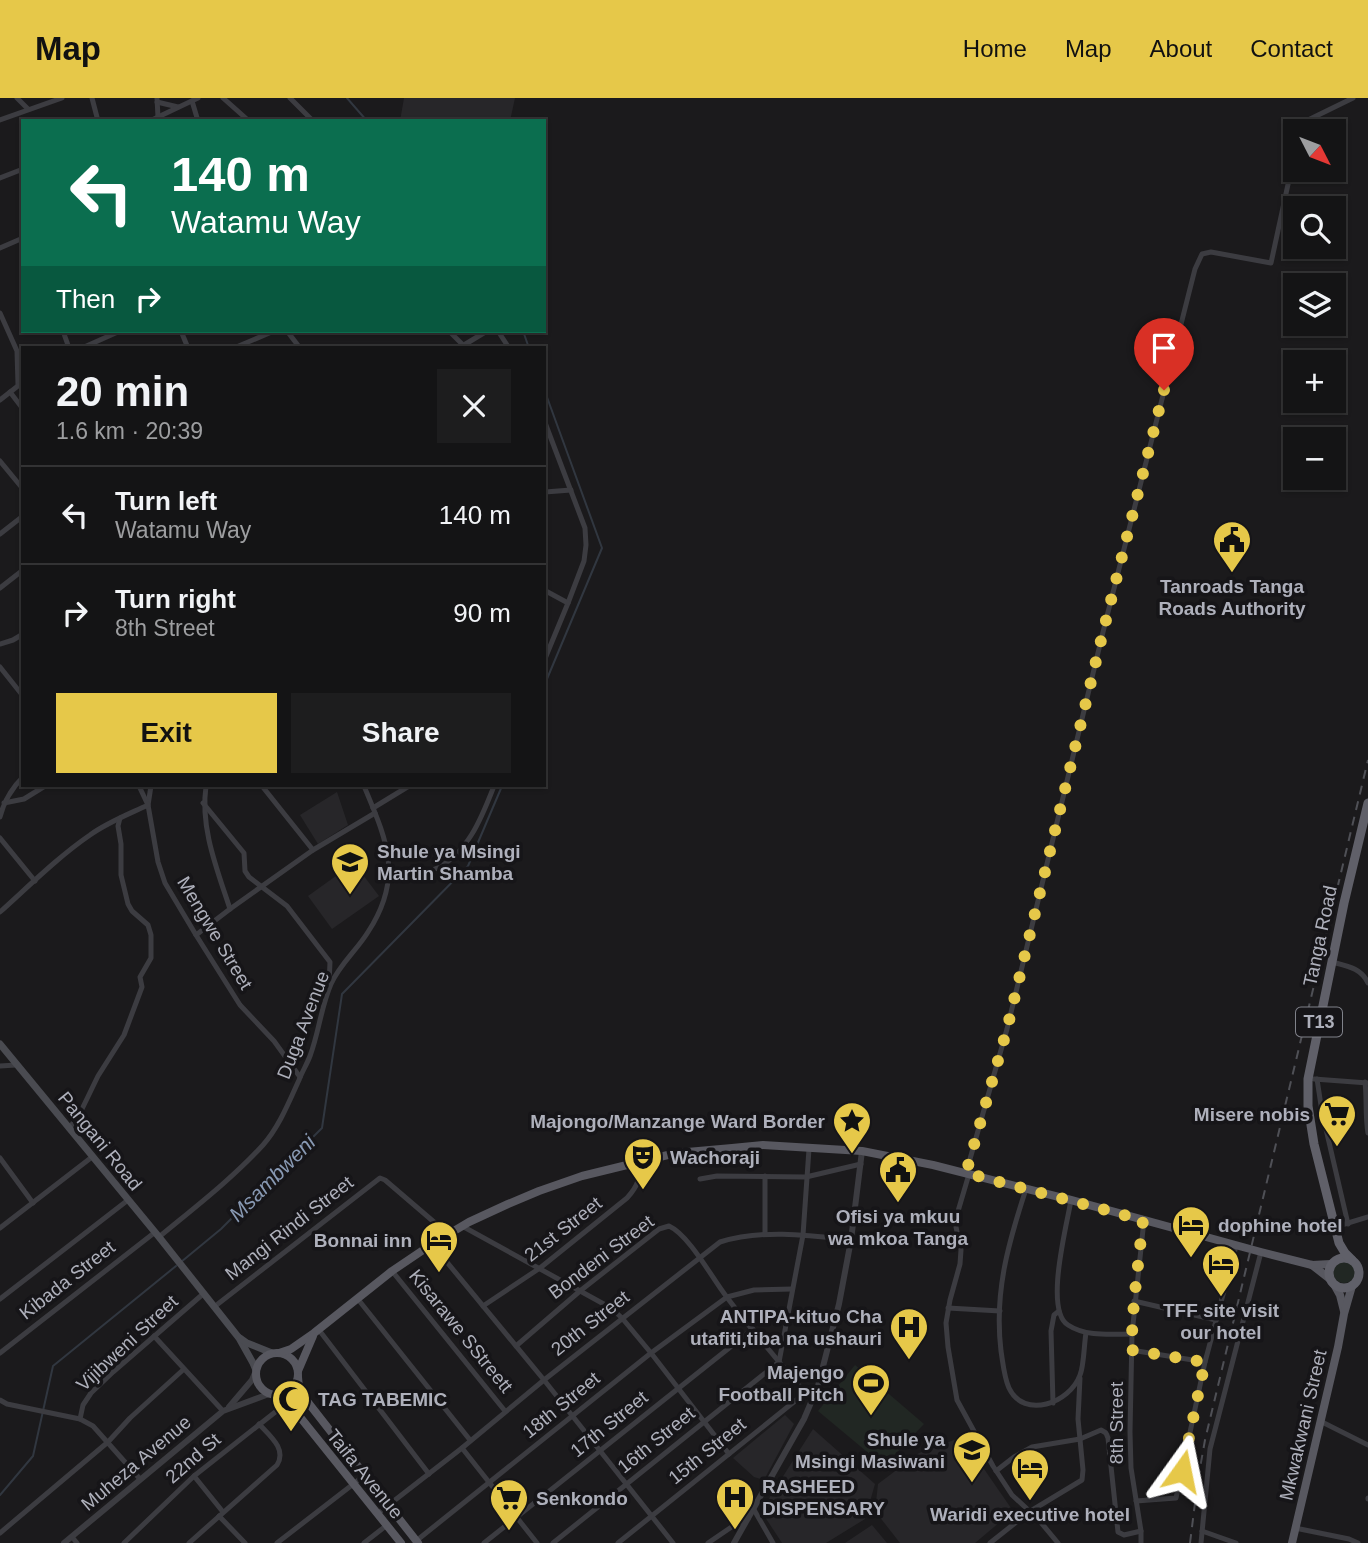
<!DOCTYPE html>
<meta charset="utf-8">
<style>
:root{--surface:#141415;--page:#1d1d1e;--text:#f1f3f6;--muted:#9d9ea0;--line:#333334;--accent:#e6c849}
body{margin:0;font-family:Helvetica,sans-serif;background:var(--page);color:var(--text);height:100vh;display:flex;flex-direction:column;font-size:26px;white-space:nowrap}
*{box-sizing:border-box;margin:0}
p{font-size:23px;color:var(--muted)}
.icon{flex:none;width:38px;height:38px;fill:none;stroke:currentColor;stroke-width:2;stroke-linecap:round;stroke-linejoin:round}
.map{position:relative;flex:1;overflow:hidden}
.panel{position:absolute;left:21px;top:248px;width:525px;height:441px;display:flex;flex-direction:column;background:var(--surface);border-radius:0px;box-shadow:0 2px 5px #0004,0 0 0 2px var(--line)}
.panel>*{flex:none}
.top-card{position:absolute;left:21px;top:21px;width:525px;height:214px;border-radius:0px;box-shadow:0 2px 5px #0004,0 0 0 2px var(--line);background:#0b6e4f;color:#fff;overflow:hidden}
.needle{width:46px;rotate:132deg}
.tools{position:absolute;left:1283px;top:21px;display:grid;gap:14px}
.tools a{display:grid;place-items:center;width:63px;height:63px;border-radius:0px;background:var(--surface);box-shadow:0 2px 5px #0004,0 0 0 2px var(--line);font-size:35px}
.pin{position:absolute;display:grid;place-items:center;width:60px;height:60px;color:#fff;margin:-72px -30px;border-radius:50% 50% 50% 0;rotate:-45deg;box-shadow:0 0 7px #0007}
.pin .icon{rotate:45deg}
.me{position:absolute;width:77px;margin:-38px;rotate:12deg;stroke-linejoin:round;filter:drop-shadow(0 0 5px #0008)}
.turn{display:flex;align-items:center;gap:24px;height:147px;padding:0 35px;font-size:32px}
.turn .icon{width:91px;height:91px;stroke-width:2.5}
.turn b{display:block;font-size:49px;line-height:60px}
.then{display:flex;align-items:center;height:66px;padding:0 35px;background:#0003;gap:14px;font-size:26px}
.round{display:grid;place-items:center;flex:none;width:74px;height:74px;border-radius:0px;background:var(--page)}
.head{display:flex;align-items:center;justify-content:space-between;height:119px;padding:0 35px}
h1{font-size:42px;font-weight:700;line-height:52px}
.action{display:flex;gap:14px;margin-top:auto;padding:14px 35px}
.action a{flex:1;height:80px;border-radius:0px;background:var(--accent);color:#111;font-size:28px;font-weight:700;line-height:80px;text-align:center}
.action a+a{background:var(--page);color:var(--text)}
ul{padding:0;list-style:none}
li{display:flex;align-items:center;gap:21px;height:98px;padding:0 35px;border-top:2px solid var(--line)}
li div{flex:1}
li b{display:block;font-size:26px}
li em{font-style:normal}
header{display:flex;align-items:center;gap:42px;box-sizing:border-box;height:98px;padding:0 35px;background:var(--accent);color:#111}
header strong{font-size:33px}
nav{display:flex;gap:38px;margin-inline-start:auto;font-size:24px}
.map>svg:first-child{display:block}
.built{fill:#272629}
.green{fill:#212723}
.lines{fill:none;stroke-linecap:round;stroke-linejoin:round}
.stream{stroke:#313740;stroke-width:2}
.minor{stroke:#3c3c41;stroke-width:5}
.tertiary{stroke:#3c3c41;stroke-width:6}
.secondary{stroke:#4a4b51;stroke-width:7}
.primary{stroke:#585860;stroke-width:8}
.trunk{stroke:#606069;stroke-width:9}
.rail{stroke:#4f5056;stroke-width:2;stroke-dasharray:9 7;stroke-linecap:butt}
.route{stroke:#e6c849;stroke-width:12;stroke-dasharray:0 21.6}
.labels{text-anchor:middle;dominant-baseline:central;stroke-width:7;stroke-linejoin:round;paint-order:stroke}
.shield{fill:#161518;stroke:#80828a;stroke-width:2}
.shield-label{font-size:18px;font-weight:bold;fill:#aeb0bb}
.poi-label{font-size:19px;font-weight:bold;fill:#aeb0bb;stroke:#161518;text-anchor:start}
.street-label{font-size:19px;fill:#aeb0bb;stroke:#161518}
.water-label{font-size:21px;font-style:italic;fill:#8899b3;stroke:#161518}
</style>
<header>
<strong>Map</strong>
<nav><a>Home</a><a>Map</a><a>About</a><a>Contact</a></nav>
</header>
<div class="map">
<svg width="1368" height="1445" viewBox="0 0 1368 1445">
<rect width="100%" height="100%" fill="#1b1a1c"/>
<!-- built -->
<g class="built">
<polygon points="404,0 515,0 510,23 400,23"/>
<polygon points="337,694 348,727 318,746 300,717"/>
<polygon points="354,765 379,798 332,831 308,798"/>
<polygon points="785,1317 794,1326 764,1382 754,1379 733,1360"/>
<polygon points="813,1331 875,1386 865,1421 826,1445 782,1445 761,1413"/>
<polygon points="962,1339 1013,1413 975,1445 900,1445 875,1413 878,1386 919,1355"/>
<polygon points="872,1427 887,1445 845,1445"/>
</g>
<!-- green -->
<g class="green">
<circle cx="1344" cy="1174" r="11"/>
<polygon points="855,1267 924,1326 884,1368 818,1313"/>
</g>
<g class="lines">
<!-- stream -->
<g class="stream">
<polyline points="347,0 367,23"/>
<polyline points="523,233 529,250"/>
<polyline points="544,291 602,450 544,588"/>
<polyline points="181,1164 221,1131 322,1030 342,896 468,768 502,688"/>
<polyline points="0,1397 33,1358 53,1268 176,1168"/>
</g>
<!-- minor -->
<g class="minor">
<polyline points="17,0 28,11"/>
<polyline points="92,0 98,23"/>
<polyline points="223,0 249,23"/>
<polyline points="290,0 313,23"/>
<polyline points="192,3 198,23"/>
<polyline points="157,4 178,9"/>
<polyline points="158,19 198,0"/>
<polyline points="0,22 62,0"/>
<polyline points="150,23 158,19 157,0"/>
<polyline points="1299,33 1306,23 1353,0"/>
<polyline points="0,80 23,71"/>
<polyline points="0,150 23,140"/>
<polyline points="0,215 17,253 18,287"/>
<polyline points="63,233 69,250"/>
<polyline points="181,233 188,250"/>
<polyline points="287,233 300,250"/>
<polyline points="449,233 464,248"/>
<polyline points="498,233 509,250"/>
<polyline points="82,250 120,233"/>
<polyline points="234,250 274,233"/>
<polyline points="459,250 487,233"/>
<polyline points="10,294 23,311"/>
<polyline points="0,302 23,284"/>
<polyline points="544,322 585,430 586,447 584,463 568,505 544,563"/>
<polyline points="0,363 23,391"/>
<polyline points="544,392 545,394 571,392"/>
<polyline points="0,436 23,418"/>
<polyline points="0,490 23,472"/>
<polyline points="544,492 568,505"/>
<polyline points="0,546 13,542 23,536"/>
<polyline points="0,569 23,598"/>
<polyline points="151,688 148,707 158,764 165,785 196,837 240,907 274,943 300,979"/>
<path d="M206 688C200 730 217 771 230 811"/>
<polyline points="262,688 313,752"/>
<polyline points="4,705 24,701 45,688"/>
<polyline points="203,705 244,755 245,773 249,779 287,808 330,864 329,886"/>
<polyline points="373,710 409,688"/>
<path d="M0 719C4 703 11 691 23 679"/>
<polyline points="0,740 35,783"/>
<path d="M390 782C403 778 420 777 433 772 467 758 482 719 494 688"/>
<path d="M0 814C29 788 58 759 90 737 108 724 129 716 148 707L139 688"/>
<polyline points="196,837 230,811 313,752 375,715"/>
<path d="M1332 864C1347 868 1361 870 1368 885"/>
<polyline points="0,968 16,967"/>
<polyline points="1314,981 1368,985"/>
<polyline points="1317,981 1322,1014 1348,1126"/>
<path d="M1365 984C1367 1001 1365 1017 1368 1035"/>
<polyline points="69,1031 82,1011 98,978 124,937 142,889 140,879 151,860 151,837 148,827 132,813 128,806 121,777 121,746 118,728 120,720"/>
<polyline points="0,1060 33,1105"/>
<polyline points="966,1075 1007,931 1104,530 1195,171 1202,156 1211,154 1271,165 1295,54"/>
<polyline points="969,1076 956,1120 956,1129 961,1152 960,1166 950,1202 946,1225 948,1249 957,1302 993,1368 1012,1397 1038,1421 1058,1445"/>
<polyline points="765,1078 765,1136"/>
<polyline points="700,1081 717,1078 806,1079 861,1066"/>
<path d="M1026 1091C1008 1146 994 1195 1001 1253 1003 1265 1004 1279 1009 1290 1024 1322 1070 1305 1080 1277 1084 1268 1084 1246 1086 1235"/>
<path d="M1071 1102C1067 1127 1044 1212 1068 1227 1086 1239 1111 1236 1132 1236"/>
<polyline points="462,1128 611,1210 622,1220 651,1255 729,1356"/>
<polyline points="1335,1129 1368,1119"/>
<polyline points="0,1130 92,1059"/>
<path d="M159 1139C194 1110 232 1081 263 1047 279 1029 289 1004 299 982 302 974 307 966 310 958 319 934 321 909 331 886 340 866 357 852 368 834 404 779 387 743 364 688"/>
<polyline points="432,1146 544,1282 673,1445"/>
<polyline points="392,1173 505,1313"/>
<polyline points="357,1200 470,1342"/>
<polyline points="0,1201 128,1102"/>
<polyline points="1134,1203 1216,1222"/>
<path d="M483 1208 540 1170 627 1100C637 1089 643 1078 636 1064"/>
<polyline points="214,1209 380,1080 385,1082 448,1136"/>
<polyline points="948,1210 1000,1213"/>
<polyline points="319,1232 429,1376"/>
<polyline points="154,1238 223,1313"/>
<path d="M516 1248 580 1193 659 1131 669 1128C689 1137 712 1180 726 1198 751 1232 779 1263 805 1295"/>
<polyline points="1131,1252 1205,1264"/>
<polyline points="0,1255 154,1135"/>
<polyline points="0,1302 7,1306 80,1321 93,1328 140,1381"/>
<polyline points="1053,1305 1051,1233 1054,1217 1059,1213"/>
<polyline points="80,1321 83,1307 91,1295 113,1274 203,1196"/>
<polyline points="1320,1323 1368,1347"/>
<polyline points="462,1350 537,1445"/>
<polyline points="996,1373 1014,1359 1032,1349 1080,1341 1101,1332 1106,1335 1108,1340 1118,1434 1124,1437 1141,1433"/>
<polyline points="194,1378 223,1414"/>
<polyline points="1368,1401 1368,1400"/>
<polyline points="1136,1403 1176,1400 1205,1264 1236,1148"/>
<polyline points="753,1410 773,1445"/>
<path d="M377 1416 462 1350 544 1282 720 1144C762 1131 808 1137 851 1142"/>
<polyline points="219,1418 245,1445"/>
<polyline points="1295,1430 1349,1441 1358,1445"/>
<polyline points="1202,1433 1236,1445"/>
<polyline points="0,1435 108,1344 130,1320 184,1271"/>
<polyline points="72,1439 77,1445"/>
<polyline points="416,1443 651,1255 727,1199 754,1192 792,1191"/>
<polyline points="124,1445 194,1378 288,1304"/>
<path d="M189 1445 277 1367C287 1351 270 1338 259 1326"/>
<polyline points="277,1445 365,1377"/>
<polyline points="364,1445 387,1427"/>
<polyline points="484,1445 753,1231"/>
<polyline points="553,1445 779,1264 803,1137 809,1051"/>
<polyline points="618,1445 805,1295 818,1288"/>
<polyline points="708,1445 733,1428 748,1421"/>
<polyline points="990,1445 1029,1414 1082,1382 1083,1372 1078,1321 1080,1280"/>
<polyline points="1141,1445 1141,1433 1131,1370 1130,1334 1132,1236 1144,1122"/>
<polyline points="1201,1445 1210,1351 1261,1154"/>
</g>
<!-- tertiary -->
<g class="tertiary">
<polyline points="229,1309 252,1282 255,1275"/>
<polyline points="64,1445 223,1313 269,1296"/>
<polyline points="734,1445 804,1321 818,1288 839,1206 851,1142 862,1053"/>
</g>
<!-- secondary -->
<g class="secondary">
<polyline points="0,946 159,1139 239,1240 253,1265 256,1272"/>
<polyline points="240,1240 247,1245 272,1255"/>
</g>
<!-- primary -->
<g class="primary">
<polyline points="1312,1167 1330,1181"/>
<polyline points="1335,1188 1340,1197 1344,1213"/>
<circle cx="277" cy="1276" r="21"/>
<polyline points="279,1255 291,1251 314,1235 392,1173 432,1146 469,1124 508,1106 539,1093 582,1078 676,1055 732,1050 763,1047 862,1053 933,1067 1071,1102 1261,1154 1312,1167 1331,1166"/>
<polyline points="298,1273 313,1238"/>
<polyline points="298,1279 299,1290 303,1298 418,1445"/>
<polyline points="275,1297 288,1304 401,1445"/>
<polyline points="1292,1445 1338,1249 1344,1216 1352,1188"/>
</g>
<!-- trunk -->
<g class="trunk">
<circle cx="1344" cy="1175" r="15"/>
<polyline points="1352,1162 1345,1155 1339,1145 1314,1046 1308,1008 1308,981 1344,805 1368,705"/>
</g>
<!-- rail -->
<polyline class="rail" points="1190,1445 1198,1381 1205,1342 1368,662"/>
</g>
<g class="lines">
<!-- route -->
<polyline class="route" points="1164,292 1104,530 1007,931 966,1075 1143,1122 1134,1203 1131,1252 1205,1264 1182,1373"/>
</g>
<!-- icons -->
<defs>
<symbol id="civic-pin" viewBox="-11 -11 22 30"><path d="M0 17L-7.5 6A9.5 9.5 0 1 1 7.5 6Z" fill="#e6c849" stroke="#161518"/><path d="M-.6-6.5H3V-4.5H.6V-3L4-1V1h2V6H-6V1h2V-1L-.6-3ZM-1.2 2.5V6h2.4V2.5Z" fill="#111"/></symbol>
<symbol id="school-pin" viewBox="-11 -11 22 30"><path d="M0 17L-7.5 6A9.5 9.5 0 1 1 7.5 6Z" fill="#e6c849" stroke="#161518"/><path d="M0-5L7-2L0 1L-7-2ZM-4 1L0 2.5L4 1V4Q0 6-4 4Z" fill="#111"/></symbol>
<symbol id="supermarket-pin" viewBox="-11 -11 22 30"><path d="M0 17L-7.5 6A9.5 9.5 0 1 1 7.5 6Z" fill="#e6c849" stroke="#161518"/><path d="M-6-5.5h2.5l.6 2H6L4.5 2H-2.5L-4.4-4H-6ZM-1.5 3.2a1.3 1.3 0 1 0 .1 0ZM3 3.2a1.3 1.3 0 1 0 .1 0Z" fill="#111"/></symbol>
<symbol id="sight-pin" viewBox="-11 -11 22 30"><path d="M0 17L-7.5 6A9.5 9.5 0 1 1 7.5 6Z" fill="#e6c849" stroke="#161518"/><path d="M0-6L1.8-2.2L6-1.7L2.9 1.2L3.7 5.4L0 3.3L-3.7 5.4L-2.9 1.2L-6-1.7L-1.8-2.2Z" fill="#111"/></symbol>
<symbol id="theatre-pin" viewBox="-11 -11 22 30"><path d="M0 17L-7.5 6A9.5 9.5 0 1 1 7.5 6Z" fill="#e6c849" stroke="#161518"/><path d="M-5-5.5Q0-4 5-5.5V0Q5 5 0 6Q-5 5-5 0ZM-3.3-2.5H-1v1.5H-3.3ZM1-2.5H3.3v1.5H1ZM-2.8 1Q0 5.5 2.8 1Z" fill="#111"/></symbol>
<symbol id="hotel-pin" viewBox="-11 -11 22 30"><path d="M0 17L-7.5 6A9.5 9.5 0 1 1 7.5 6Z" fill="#e6c849" stroke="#161518"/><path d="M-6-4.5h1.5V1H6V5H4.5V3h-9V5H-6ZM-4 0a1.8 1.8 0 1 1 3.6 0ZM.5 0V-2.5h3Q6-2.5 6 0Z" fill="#111"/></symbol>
<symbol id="hospital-pin" viewBox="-11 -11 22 30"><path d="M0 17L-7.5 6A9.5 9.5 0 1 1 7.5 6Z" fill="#e6c849" stroke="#161518"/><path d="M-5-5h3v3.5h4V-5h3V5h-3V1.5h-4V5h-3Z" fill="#111"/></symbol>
<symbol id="stadium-pin" viewBox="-11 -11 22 30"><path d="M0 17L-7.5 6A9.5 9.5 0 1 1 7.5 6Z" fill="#e6c849" stroke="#161518"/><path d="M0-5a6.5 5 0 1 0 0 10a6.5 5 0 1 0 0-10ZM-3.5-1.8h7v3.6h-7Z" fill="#111"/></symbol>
<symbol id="mosque-pin" viewBox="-11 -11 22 30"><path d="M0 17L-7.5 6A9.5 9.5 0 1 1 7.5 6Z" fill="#e6c849" stroke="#161518"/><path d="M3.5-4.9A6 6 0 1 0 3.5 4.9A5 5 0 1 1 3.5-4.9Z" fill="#111"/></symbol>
</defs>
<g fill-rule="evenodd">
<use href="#civic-pin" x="1210" y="420" width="44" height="60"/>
<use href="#school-pin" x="328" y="742" width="44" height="60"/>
<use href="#supermarket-pin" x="1315" y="994" width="44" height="60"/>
<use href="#sight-pin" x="830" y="1001" width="44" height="60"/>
<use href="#theatre-pin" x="621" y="1037" width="44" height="60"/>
<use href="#civic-pin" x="876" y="1050" width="44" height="60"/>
<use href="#hotel-pin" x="1169" y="1105" width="44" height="60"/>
<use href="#hotel-pin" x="417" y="1120" width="44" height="60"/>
<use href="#hotel-pin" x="1199" y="1144" width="44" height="60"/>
<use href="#hospital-pin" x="887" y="1207" width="44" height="60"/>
<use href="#stadium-pin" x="849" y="1263" width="44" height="60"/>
<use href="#mosque-pin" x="269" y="1279" width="44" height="60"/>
<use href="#school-pin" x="950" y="1330" width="44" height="60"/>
<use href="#hotel-pin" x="1008" y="1348" width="44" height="60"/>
<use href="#hospital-pin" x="713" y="1377" width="44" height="60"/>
<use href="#supermarket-pin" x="487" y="1378" width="44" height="60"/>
</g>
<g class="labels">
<!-- shield labels -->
<rect class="shield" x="1296" y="909.5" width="46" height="29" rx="5"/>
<g class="shield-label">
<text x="1319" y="924">T13</text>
</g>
<!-- poi labels -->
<g class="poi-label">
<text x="1232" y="488" text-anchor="middle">Tanroads Tanga<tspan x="1232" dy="22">Roads Authority</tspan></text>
<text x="377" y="753">Shule ya Msingi<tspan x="377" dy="22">Martin Shamba</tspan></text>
<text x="1310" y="1016" text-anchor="end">Misere nobis</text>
<text x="825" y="1023" text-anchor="end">Majongo/Manzange Ward Border</text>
<text x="670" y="1059">Wachoraji</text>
<text x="898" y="1118" text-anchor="middle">Ofisi ya mkuu<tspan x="898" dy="22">wa mkoa Tanga</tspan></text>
<text x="1218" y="1127">dophine hotel</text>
<text x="412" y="1142" text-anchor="end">Bonnai inn</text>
<text x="1221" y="1212" text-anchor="middle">TFF site visit<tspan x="1221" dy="22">our hotel</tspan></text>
<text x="882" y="1218" text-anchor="end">ANTIPA-kituo Cha<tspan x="882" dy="22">utafiti,tiba na ushauri</tspan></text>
<text x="844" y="1274" text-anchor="end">Majengo<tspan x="844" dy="22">Football Pitch</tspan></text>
<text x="318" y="1301">TAG TABEMIC</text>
<text x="945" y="1341" text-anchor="end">Shule ya<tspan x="945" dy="22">Msingi Masiwani</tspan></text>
<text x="762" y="1388">RASHEED<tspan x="762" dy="22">DISPENSARY</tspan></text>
<text x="536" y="1400">Senkondo</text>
<text x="1030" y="1416" text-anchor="middle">Waridi executive hotel</text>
</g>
<!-- street labels -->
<g class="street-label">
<text transform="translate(215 835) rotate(59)">Mengwe Street</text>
<text transform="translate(1320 838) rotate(-78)">Tanga Road</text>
<text transform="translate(303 927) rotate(-69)">Duga Avenue</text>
<text transform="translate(100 1043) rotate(51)">Pangani Road</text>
<text transform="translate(289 1130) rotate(-38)">Mangi Rindi Street</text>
<text transform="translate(563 1131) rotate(-38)">21st Street</text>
<text transform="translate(601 1159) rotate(-37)">Bondeni Street</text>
<text transform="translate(67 1182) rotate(-38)">Kibada Street</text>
<text transform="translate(590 1225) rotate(-38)">20th Street</text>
<text transform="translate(461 1233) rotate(51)">Kisarawe SStreett</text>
<text transform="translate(127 1245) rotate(-43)">Vijibweni Street</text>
<text transform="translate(561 1307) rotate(-39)">18th Street</text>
<text transform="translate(1116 1325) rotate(-90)">8th Street</text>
<text transform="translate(609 1326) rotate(-39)">17th Street</text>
<text transform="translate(1303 1327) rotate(-77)">Mkwakwani Street</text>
<text transform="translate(656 1342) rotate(-39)">16th Street</text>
<text transform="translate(707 1353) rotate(-39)">15th Street</text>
<text transform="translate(193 1360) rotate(-41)">22nd St</text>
<text transform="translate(136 1365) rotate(-40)">Muheza Avenue</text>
<text transform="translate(365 1376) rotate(51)">Taifa Avenue</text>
</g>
<!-- water labels -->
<g class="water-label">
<text transform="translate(272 1080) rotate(-45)">Msambweni</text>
</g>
</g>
</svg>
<div class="tools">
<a><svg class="needle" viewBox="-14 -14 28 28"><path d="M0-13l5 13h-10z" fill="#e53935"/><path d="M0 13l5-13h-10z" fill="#9d9ea0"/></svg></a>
<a><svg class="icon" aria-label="search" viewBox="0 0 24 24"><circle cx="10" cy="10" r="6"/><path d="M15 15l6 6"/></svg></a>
<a><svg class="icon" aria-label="layers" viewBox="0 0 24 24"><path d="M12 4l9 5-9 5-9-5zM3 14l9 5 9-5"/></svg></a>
<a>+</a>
<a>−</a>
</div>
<div class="pin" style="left:1164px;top:292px;background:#d93025"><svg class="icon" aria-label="arrive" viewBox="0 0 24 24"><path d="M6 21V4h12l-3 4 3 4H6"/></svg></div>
<svg class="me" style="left:1182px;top:1373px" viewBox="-20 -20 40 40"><path d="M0-17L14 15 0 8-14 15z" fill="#e6c849" stroke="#fff" stroke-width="4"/></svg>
<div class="top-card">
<div class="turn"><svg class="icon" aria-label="left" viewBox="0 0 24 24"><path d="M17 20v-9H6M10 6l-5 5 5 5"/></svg><div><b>140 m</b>Watamu Way</div></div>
<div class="then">Then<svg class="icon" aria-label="right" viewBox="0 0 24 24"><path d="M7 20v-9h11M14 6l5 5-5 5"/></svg></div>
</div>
<section class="panel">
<div class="head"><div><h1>20 min</h1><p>1.6 km · 20:39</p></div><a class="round"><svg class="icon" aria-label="close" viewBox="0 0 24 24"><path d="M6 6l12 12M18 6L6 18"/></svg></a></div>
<ul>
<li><svg class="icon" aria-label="left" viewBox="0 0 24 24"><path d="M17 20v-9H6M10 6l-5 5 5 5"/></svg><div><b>Turn left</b><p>Watamu Way</p></div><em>140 m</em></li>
<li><svg class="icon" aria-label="right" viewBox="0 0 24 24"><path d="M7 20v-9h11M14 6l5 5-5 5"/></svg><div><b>Turn right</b><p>8th Street</p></div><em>90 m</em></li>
</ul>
<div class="action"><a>Exit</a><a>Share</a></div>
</section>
</div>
